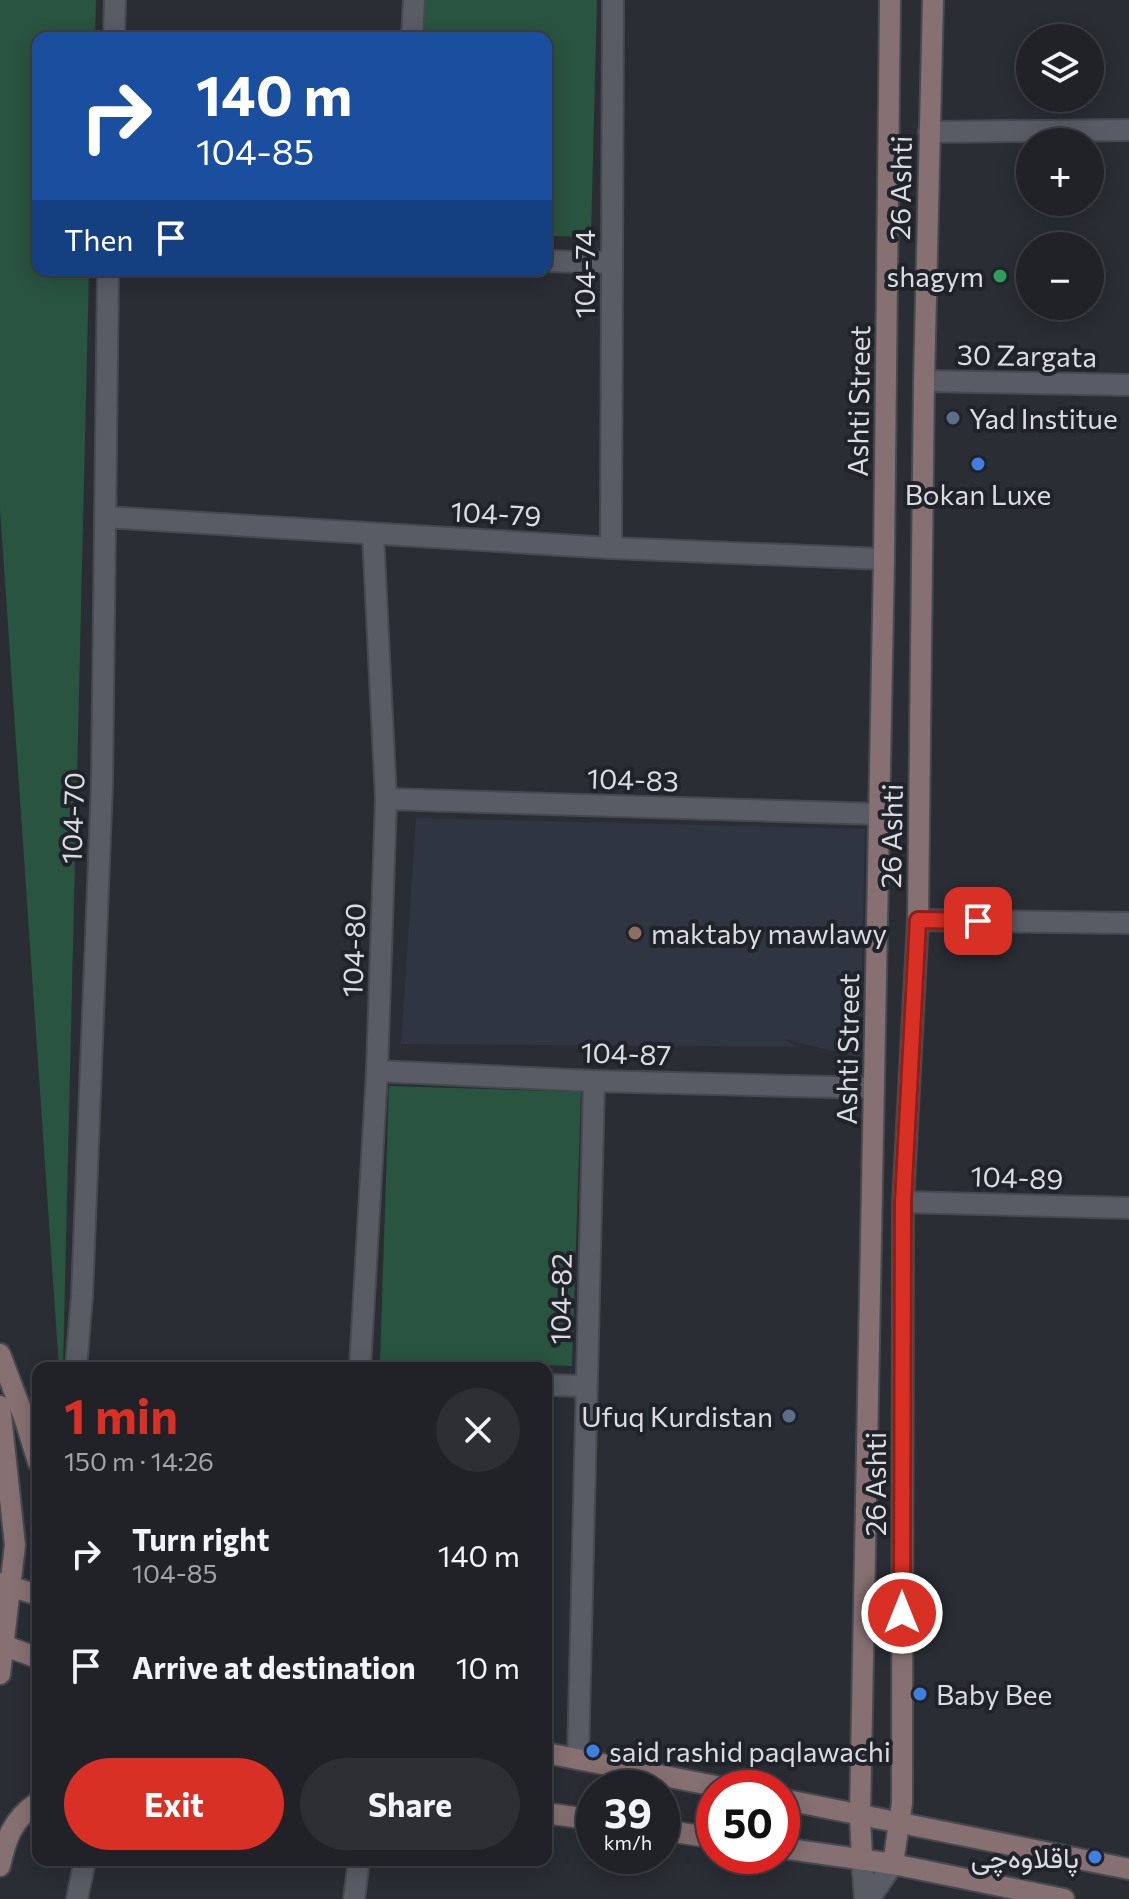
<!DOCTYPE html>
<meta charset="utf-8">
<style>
:root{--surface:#202227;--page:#2d2f33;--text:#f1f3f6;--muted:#a2a4a7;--line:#3d3f44;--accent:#d93025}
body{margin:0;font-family:Commissioner,Vazirmatn,sans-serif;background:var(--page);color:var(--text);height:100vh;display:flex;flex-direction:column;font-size:30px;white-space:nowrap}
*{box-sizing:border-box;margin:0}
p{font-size:26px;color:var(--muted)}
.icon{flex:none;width:44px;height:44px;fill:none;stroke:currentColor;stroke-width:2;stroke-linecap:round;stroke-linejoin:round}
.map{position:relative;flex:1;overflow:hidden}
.panel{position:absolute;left:32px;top:1362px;width:520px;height:504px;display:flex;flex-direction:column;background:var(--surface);border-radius:16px;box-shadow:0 4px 20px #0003,0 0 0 2px var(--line)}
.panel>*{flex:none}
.top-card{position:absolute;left:32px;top:32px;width:520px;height:244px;border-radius:16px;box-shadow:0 4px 20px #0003,0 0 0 2px var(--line);background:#1a4fa0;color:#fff;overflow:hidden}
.controls{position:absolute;left:1016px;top:24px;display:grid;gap:16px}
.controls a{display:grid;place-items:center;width:88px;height:88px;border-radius:50%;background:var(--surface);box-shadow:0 4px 20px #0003,0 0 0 2px var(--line);font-size:40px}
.speed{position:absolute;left:576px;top:1770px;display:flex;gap:16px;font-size:40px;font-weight:700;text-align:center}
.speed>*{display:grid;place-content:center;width:104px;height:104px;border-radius:50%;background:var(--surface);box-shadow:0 4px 20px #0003,0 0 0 2px var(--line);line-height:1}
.speed small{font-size:20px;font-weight:400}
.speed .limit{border:12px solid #d22;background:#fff;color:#111}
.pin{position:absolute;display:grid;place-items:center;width:68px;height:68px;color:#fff;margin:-34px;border-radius:16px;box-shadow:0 4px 12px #0006}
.me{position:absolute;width:88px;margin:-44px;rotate:0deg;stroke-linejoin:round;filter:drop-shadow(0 0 6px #0008)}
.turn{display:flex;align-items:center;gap:28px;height:168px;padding:0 32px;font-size:36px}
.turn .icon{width:104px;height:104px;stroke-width:2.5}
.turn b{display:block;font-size:56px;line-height:68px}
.then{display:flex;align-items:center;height:76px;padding:0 32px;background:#0003;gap:16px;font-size:30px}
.round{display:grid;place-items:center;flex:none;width:84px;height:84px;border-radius:42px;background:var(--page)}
.summary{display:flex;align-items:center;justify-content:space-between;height:136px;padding:0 32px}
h1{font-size:48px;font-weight:700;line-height:60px;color:var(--accent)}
.primary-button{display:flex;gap:16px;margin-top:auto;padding:16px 32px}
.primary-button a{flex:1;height:92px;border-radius:48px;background:var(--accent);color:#fff;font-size:32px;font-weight:700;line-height:92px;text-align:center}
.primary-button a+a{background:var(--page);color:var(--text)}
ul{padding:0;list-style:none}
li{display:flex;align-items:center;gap:24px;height:112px;padding:0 32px}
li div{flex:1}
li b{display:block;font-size:30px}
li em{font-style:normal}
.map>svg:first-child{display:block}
.built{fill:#303542}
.green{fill:#295440}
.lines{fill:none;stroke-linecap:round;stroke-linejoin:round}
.minor-casing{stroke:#46494e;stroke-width:24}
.tertiary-casing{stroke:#46494e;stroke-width:24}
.secondary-casing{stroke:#46494e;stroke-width:24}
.minor{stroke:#595c64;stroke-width:20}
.tertiary{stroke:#595c64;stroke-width:20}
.secondary{stroke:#867072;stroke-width:20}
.route-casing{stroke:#8d1f18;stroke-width:20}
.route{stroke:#d93025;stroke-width:14}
.leisure-dot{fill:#2e9e5b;stroke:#20232a;stroke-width:3}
.service-dot{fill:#5c6f8a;stroke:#20232a;stroke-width:3}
.shop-dot{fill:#3f7fe0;stroke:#20232a;stroke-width:3}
.education-dot{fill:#8d6e63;stroke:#20232a;stroke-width:3}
.labels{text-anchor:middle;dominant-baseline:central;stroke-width:8;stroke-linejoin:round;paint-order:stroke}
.street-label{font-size:28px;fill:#dadce1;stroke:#20232a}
.poi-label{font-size:28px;fill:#dadce1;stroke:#20232a;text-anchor:start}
</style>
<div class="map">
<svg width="1129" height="1899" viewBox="0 0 1129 1899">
<rect width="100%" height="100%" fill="#2a2d34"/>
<!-- built -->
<polygon class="built" points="416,818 865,829 860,1058 784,1039 797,1047 401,1044"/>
<!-- green -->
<g class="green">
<polygon points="0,0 96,0 95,38 38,38 38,270 89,270 63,1368 59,1368 0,509"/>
<polygon points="422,0 597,0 591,237 546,236 546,38 421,38"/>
<polygon points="389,1086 581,1092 572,1366 380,1361"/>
</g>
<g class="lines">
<defs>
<g id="minor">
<polyline points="114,38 115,0"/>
<polyline points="412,38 414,0"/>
<polyline points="929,132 1129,130"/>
<polyline points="546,261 612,263"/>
<polyline points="105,517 611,548 884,559"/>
<polyline points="611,548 613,0"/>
<polyline points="386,799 879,814"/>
<polyline points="918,920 1129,923"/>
<polyline points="377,1071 594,1081 874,1088"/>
<polyline points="903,1202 1129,1208"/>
<polyline points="76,1368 82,1296 102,784 108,270"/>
<polyline points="360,1368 377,1071 386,799 373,534"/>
<polyline points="546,1385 586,1386"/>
<polyline points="578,1759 594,1081"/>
<polyline points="862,1859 865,1899"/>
<polyline points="77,1899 85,1860"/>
<polyline points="354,1899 359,1860"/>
<polyline points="869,1899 893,1864"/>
</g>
<polyline id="tertiary" points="924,381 1129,385"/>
<g id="secondary">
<polyline points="0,1354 25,1420 38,1462"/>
<polyline points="0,1406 15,1545 0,1674"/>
<polyline points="0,1583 38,1595"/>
<polyline points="0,1644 38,1658"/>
<polyline points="546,1753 726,1788"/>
<polyline points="782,1799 1129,1869"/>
<polyline points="546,1813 594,1820"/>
<polyline points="662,1830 714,1838"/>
<polyline points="782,1848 893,1864 1064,1899"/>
<polyline points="862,1859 860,1815 884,559 890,0"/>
<polyline points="893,1864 902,1803 903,1202 918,920 924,381 933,0"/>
<path d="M0 1866C6 1838 13 1819 38 1802"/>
</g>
</defs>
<!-- minor casing -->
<use href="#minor" class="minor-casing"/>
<!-- tertiary casing -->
<use href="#tertiary" class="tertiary-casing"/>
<!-- secondary casing -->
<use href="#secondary" class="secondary-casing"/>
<!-- minor -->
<use href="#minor" class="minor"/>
<!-- tertiary -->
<use href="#tertiary" class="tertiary"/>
<!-- secondary -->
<use href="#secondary" class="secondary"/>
</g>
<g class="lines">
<defs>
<polyline id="route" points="902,1613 903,1202 918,920 978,921"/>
</defs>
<!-- route casing -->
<use href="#route" class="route-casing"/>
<!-- route -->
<use href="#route" class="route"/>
</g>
<!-- markers -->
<circle class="leisure-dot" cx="1000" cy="276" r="8"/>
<g class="service-dot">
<circle cx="953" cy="418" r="8"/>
<circle cx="789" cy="1416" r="8"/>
</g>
<g class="shop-dot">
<circle cx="978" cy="464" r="8"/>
<circle cx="920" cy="1694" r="8"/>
<circle cx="593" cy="1751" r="8"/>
<circle cx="1095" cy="1857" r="8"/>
</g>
<circle class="education-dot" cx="635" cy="933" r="8"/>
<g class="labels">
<!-- street labels -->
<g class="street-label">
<text transform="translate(900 188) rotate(-89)">26 Ashti</text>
<text transform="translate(584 274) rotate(-90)">104-74</text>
<text transform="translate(1027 355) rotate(1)">30 Zargata</text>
<text transform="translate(858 401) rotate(-89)">Ashti Street</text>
<text transform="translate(496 513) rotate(3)">104-79</text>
<text transform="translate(633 779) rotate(2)">104-83</text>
<text transform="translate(72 818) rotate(-88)">104-70</text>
<text transform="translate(891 836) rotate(-89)">26 Ashti</text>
<text transform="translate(353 950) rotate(-88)">104-80</text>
<text transform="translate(847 1049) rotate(-89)">Ashti Street</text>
<text transform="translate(626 1053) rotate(2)">104-87</text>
<text transform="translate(1017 1177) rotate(2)">104-89</text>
<text transform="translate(560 1299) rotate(-89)">104-82</text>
<text transform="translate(875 1484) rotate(-90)">26 Ashti</text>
</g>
<!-- poi labels -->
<g class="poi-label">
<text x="984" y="276" text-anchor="end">shagym</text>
<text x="969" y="418">Yad Institue</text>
<text x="978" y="494" text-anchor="middle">Bokan Luxe</text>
<text x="651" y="933">maktaby mawlawy</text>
<text x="773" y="1416" text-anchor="end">Ufuq Kurdistan</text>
<text x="936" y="1694">Baby Bee</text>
<text x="609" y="1751">said rashid paqlawachi</text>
<text x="1079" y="1857" text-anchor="end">پاقلاوەچی</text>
</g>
</g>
</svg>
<div class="controls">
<a><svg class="icon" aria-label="layers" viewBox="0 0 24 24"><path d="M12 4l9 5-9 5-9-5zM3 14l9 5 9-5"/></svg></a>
<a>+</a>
<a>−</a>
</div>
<div class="speed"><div>39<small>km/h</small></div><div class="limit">50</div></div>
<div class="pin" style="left:978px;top:921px;background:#d93025"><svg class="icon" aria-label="arrive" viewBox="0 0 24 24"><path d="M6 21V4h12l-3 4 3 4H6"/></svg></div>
<svg class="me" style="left:902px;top:1613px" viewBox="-20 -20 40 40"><circle r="17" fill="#d93025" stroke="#fff" stroke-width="3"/><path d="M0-11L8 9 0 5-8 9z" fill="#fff"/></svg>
<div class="top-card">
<div class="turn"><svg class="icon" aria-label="right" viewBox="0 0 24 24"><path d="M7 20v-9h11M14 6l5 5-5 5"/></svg><div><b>140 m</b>104-85</div></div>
<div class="then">Then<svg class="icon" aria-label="arrive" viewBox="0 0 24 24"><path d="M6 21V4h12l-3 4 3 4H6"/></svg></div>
</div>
<section class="panel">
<div class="summary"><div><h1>1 min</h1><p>150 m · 14:26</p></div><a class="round"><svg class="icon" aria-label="close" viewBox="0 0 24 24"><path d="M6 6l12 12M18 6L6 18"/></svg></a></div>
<ul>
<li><svg class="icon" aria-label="right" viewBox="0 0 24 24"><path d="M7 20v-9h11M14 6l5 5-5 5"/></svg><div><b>Turn right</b><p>104-85</p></div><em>140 m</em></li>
<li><svg class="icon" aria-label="arrive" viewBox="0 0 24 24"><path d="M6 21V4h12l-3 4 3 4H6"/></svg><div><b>Arrive at destination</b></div><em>10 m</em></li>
</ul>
<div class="primary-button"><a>Exit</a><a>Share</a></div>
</section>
</div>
